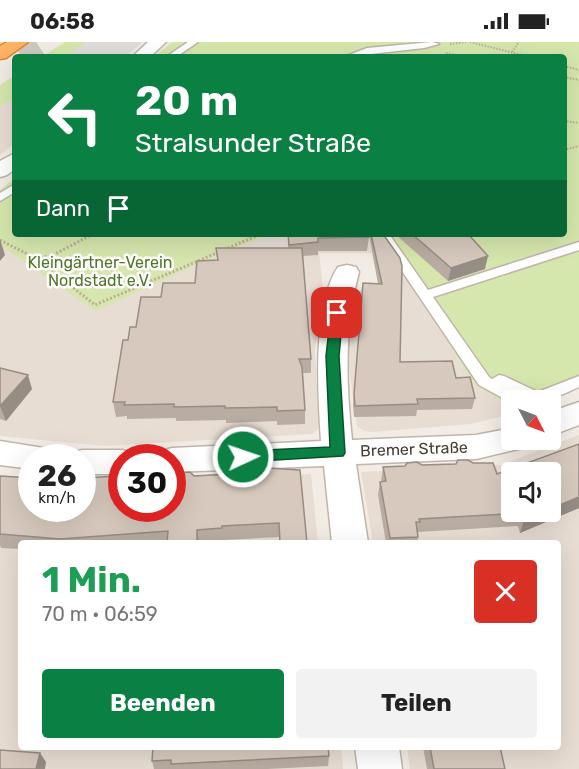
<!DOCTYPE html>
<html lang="de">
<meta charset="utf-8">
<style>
:root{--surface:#fff;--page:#f2f2f2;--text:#222;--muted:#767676;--accent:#0b8043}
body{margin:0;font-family:Rubik,sans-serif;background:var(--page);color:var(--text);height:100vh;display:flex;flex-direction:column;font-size:22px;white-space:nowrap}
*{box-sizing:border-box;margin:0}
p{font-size:20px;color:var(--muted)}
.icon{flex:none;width:33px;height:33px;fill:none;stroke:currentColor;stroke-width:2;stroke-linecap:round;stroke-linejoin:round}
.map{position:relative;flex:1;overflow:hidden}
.sheet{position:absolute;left:18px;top:498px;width:543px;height:210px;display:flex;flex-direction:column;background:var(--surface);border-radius:6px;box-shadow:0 6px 24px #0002}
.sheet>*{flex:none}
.guide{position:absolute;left:12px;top:12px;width:555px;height:183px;border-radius:6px;box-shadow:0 6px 24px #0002;background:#0b8043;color:#fff;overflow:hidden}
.needle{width:39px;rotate:132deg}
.tools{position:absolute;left:501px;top:348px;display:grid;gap:12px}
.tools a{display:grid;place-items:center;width:60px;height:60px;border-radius:6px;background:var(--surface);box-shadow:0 6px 24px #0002;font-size:30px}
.speed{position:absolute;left:18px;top:402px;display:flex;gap:12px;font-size:30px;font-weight:700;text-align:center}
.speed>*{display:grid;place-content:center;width:78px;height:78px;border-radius:50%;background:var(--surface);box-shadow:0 6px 24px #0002;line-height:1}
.speed small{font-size:15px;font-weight:400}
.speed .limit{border:9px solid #d22;background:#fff;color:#111}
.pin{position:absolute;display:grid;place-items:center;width:51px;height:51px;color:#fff;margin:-26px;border-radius:12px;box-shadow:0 3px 9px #0006}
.me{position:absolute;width:66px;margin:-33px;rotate:87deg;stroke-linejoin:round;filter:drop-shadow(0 0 4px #0008)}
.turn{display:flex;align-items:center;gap:21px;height:126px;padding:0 24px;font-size:27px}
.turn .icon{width:78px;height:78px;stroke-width:2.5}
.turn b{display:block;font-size:42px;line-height:51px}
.then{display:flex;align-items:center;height:57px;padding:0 24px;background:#0003;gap:12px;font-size:22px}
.round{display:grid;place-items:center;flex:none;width:63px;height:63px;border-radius:6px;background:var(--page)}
.headline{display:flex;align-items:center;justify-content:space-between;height:102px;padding:0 24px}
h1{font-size:36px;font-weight:700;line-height:45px;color:#1e9e55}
.cta{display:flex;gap:12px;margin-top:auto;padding:12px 24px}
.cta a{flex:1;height:69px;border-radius:6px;background:var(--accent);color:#fff;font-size:24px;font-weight:700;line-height:69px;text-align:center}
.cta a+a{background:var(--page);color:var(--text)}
.status{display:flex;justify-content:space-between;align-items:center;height:42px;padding:0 30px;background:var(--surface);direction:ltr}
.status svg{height:16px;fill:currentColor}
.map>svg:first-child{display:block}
.residential{fill:#e7ddd3;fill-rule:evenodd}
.green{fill:#d6e7ad}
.parking{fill:#e0ddda}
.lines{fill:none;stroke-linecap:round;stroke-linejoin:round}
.motorway-tunnel{stroke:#cfc9c2;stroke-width:20;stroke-dasharray:20 10;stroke-linecap:butt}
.service-casing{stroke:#c1b5aa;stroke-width:3}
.minor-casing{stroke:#c1b5aa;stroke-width:3}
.motorway-casing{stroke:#de8633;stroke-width:3}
.path-far1{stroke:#c0ac98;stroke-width:2;stroke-dasharray:1.5 1.5;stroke-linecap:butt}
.path{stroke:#c0ac98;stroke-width:3;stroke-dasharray:2 2;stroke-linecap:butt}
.service{fill:#fff;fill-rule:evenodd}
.minor{fill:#fff;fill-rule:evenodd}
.motorway{fill:#ffb464;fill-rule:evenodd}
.wall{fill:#b9ada3}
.shaded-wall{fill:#968d84}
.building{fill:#d7c9bd;stroke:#968d84;stroke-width:1.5}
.route{fill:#0b8043;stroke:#07532c;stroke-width:1.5}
.labels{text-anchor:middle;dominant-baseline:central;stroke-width:5;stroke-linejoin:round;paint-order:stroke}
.park-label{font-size:16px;fill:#517728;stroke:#fff}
.street-label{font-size:16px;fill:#453c34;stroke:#fff}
</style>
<div class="status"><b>06:58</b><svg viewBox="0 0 49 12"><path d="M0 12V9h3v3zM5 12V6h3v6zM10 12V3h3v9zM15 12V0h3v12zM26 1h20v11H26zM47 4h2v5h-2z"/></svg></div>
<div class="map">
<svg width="579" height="727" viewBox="0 0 579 727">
<rect width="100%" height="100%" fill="#f2ece5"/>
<!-- residential -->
<g class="residential">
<polygon points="15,55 15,101 0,113 0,65"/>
<polygon points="270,192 378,192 475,343 511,364 511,372 471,382 372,390 364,389 357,384 347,309 352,253 360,248 384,248 380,227 375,227 372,211 319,211 323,247 315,307 319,381 318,387 312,392 104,404 0,394 0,203 43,232 198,222"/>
<path d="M579 393V727H410L407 705H558V501H373L361 430 501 423ZM512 430H550V470H512Z"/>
<polygon points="311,432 318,501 21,501 21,705 341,705 343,727 0,727 0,433 31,436 32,466 172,466 173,438"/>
</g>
<!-- green -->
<g class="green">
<polygon points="65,0 87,0 65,15 42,15"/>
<polygon points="172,0 579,0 579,345 546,358 512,358 511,364 475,343 378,192 564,192 564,15 154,15"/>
<polygon points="15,33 15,55 0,65 0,43"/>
<polygon points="15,136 15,192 270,192 198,222 96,269 0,203 0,148"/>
</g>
<!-- parking -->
<polygon class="parking" points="87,0 143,0 125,15 65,15"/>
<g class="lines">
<!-- motorway-tunnel -->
<polyline class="motorway-tunnel" points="22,15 44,0"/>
<defs>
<g id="service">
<polygon points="188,0 198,0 176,15 166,15"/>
<polygon points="432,0 439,2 424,6 344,15 367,6"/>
<polygon points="15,142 15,150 0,159 0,151"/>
<path d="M377 192H389L428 248 579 200V208L433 255 489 335 492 337 499 333 504 334 538 350 579 334V345C562 352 543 364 524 356L525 358H512V361L479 343Z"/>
</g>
<g id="minor">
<polygon points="148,0 166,0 150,15 132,15"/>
<polygon points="15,111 15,127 7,133 0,135 0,119"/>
<path d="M347 223 356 225 359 230C344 286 346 341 352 398L476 393 512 386V398H528L523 406 476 417 356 422 368 501H332L324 424 172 430V416H157L161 409 172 406 321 399C318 354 312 263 338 225Z"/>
<polygon points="579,360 579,383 550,394 550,370"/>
<polygon points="0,399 50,407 55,416 32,416 32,427 0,423"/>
<polygon points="82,408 122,408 133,411 136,416 122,416 122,432 82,432 82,416 68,416 71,411"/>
<polygon points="355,705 399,705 402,727 358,727"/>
</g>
<polygon id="motorway" points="7,0 28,0 6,16 0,17 0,4"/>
</defs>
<!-- service casing -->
<use href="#service" class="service-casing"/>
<!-- minor casing -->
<use href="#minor" class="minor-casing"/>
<!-- motorway casing -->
<use href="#motorway" class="motorway-casing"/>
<!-- path-far1 -->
<g class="path-far1">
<polyline points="470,0 530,15"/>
<polyline points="450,2 466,0"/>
<polyline points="512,10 519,0"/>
<polyline points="446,11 465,15"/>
<polyline points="564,24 579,28"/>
<polyline points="564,35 579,38"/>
<polyline points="564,79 579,81"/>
<polyline points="564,108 579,104"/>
</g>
<!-- path -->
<g class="path">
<polyline points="0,198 37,217 95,263 261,192"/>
<polyline points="37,217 53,213 93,192"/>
</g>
<!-- service -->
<use href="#service" class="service"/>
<!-- minor -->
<use href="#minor" class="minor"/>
<!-- motorway -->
<use href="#motorway" class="motorway"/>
</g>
<!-- wall -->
<g class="wall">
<polygon points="288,192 369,195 367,209 318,209 318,213 303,214 311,317 311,331 303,331 305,368 305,382 277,383 277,379 226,381 226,378 176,379 176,376 127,377 127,374 116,375 113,360 128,298 136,285 195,241 217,218 216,206 288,206"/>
<polygon points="369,192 383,192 400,320 456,336 475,356 472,367 417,368 416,374 354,375 353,363 363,241 378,242"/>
<polygon points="395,192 468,192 485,227 448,239"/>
<polygon points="0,326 32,347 6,379 0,377"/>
<polygon points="579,402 579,466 520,491 518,484 418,490 418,495 417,501 386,501 378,453 380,440 381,440 383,425 473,421 497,432"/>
<polygon points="249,431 307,501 280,501 279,495 224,498 224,500 213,501 21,501 21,507 1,506 0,503 0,434 19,436 119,437"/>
<polygon points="423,705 500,705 505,727 427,727"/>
<polygon points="329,714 328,724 267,727 154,727 152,719"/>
</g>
<!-- shaded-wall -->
<g class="shaded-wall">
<polygon points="0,197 5,213 0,219"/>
<polygon points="488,214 485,227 448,239 451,226"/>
<polygon points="28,333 32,347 6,379 0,364"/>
<polygon points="579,449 579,466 520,491 524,478 544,470 550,470 550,467"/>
<polygon points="197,488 199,501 197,501"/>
<polygon points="40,711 46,720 45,727 36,727"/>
</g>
<!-- building -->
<g class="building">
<polygon points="288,192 368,192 369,195 318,196 318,200 289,203"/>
<polygon points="371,192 383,192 400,216 402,224 400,320 452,319 456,336 470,335 475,356 417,357 418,362 355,364 354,352 363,241 382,242"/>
<polygon points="412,192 468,192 488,214 451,226"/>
<polygon points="216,206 302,206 311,317 299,317 302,325 305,368 277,369 277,365 225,366 225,364 174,365 174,362 124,363 125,360 113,360 123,298 128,298 130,285 136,285 141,255 161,255 163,241 195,241 197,219 218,218"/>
<polygon points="0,326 28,333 0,364"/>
<polygon points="579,402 579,455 550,467 550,430 512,430 512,470 544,470 524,478 523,471 419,477 420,480 416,480 418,495 390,496 380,440 386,439 383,425 405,424 407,421 417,420 422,423 456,422 458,418 468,418 473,421 493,421 497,432"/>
<polygon points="268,426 300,428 307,501 280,501 279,481 222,484 222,486 197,488 197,500 178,501 167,501 168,489 60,497 0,492 0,434 32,436 32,466 82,466 82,436 118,434 118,437 122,437 122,466 172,466 172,435 175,435 180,431 190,430 194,434 249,431 264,430"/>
<polygon points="153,705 328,705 329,714 171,722 171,718 152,719"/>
<polygon points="430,705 500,705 505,727 434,727"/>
<polygon points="0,708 40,711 36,727 0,727"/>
</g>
<!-- route -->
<polygon class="route" points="337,267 343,271 339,314 345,411 343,414 243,420 238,419 236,415 238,411 243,409 330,405 326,314 331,271"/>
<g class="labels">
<!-- park labels -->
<g class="park-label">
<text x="100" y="220">Kleingärtner-Verein<tspan x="100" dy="18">Nordstadt e.V.</tspan></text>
</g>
<!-- street labels -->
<g class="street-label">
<text transform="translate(414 407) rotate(-2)">Bremer Straße</text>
</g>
</g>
</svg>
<div class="tools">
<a><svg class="needle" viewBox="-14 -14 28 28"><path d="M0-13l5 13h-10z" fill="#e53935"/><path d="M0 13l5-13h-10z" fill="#767676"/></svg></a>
<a><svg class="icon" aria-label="sound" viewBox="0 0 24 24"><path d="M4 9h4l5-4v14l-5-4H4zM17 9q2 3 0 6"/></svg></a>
</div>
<div class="speed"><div>26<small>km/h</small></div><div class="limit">30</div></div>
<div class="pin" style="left:337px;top:271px;background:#d93025"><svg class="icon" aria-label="arrive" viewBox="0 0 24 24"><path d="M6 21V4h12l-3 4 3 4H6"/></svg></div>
<svg class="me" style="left:243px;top:415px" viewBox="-20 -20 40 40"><circle r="17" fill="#0b8043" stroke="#fff" stroke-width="3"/><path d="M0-11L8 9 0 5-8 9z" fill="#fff"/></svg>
<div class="guide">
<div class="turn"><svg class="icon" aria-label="left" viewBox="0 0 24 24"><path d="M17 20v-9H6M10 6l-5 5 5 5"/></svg><div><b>20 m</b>Stralsunder Straße</div></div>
<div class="then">Dann<svg class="icon" aria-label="arrive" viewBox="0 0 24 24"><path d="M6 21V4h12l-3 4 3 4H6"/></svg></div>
</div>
<section class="sheet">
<div class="headline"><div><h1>1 Min.</h1><p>70 m · 06:59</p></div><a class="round" style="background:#d93025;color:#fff"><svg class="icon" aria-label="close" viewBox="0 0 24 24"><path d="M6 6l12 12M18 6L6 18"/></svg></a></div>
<div class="cta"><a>Beenden</a><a>Teilen</a></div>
</section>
</div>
